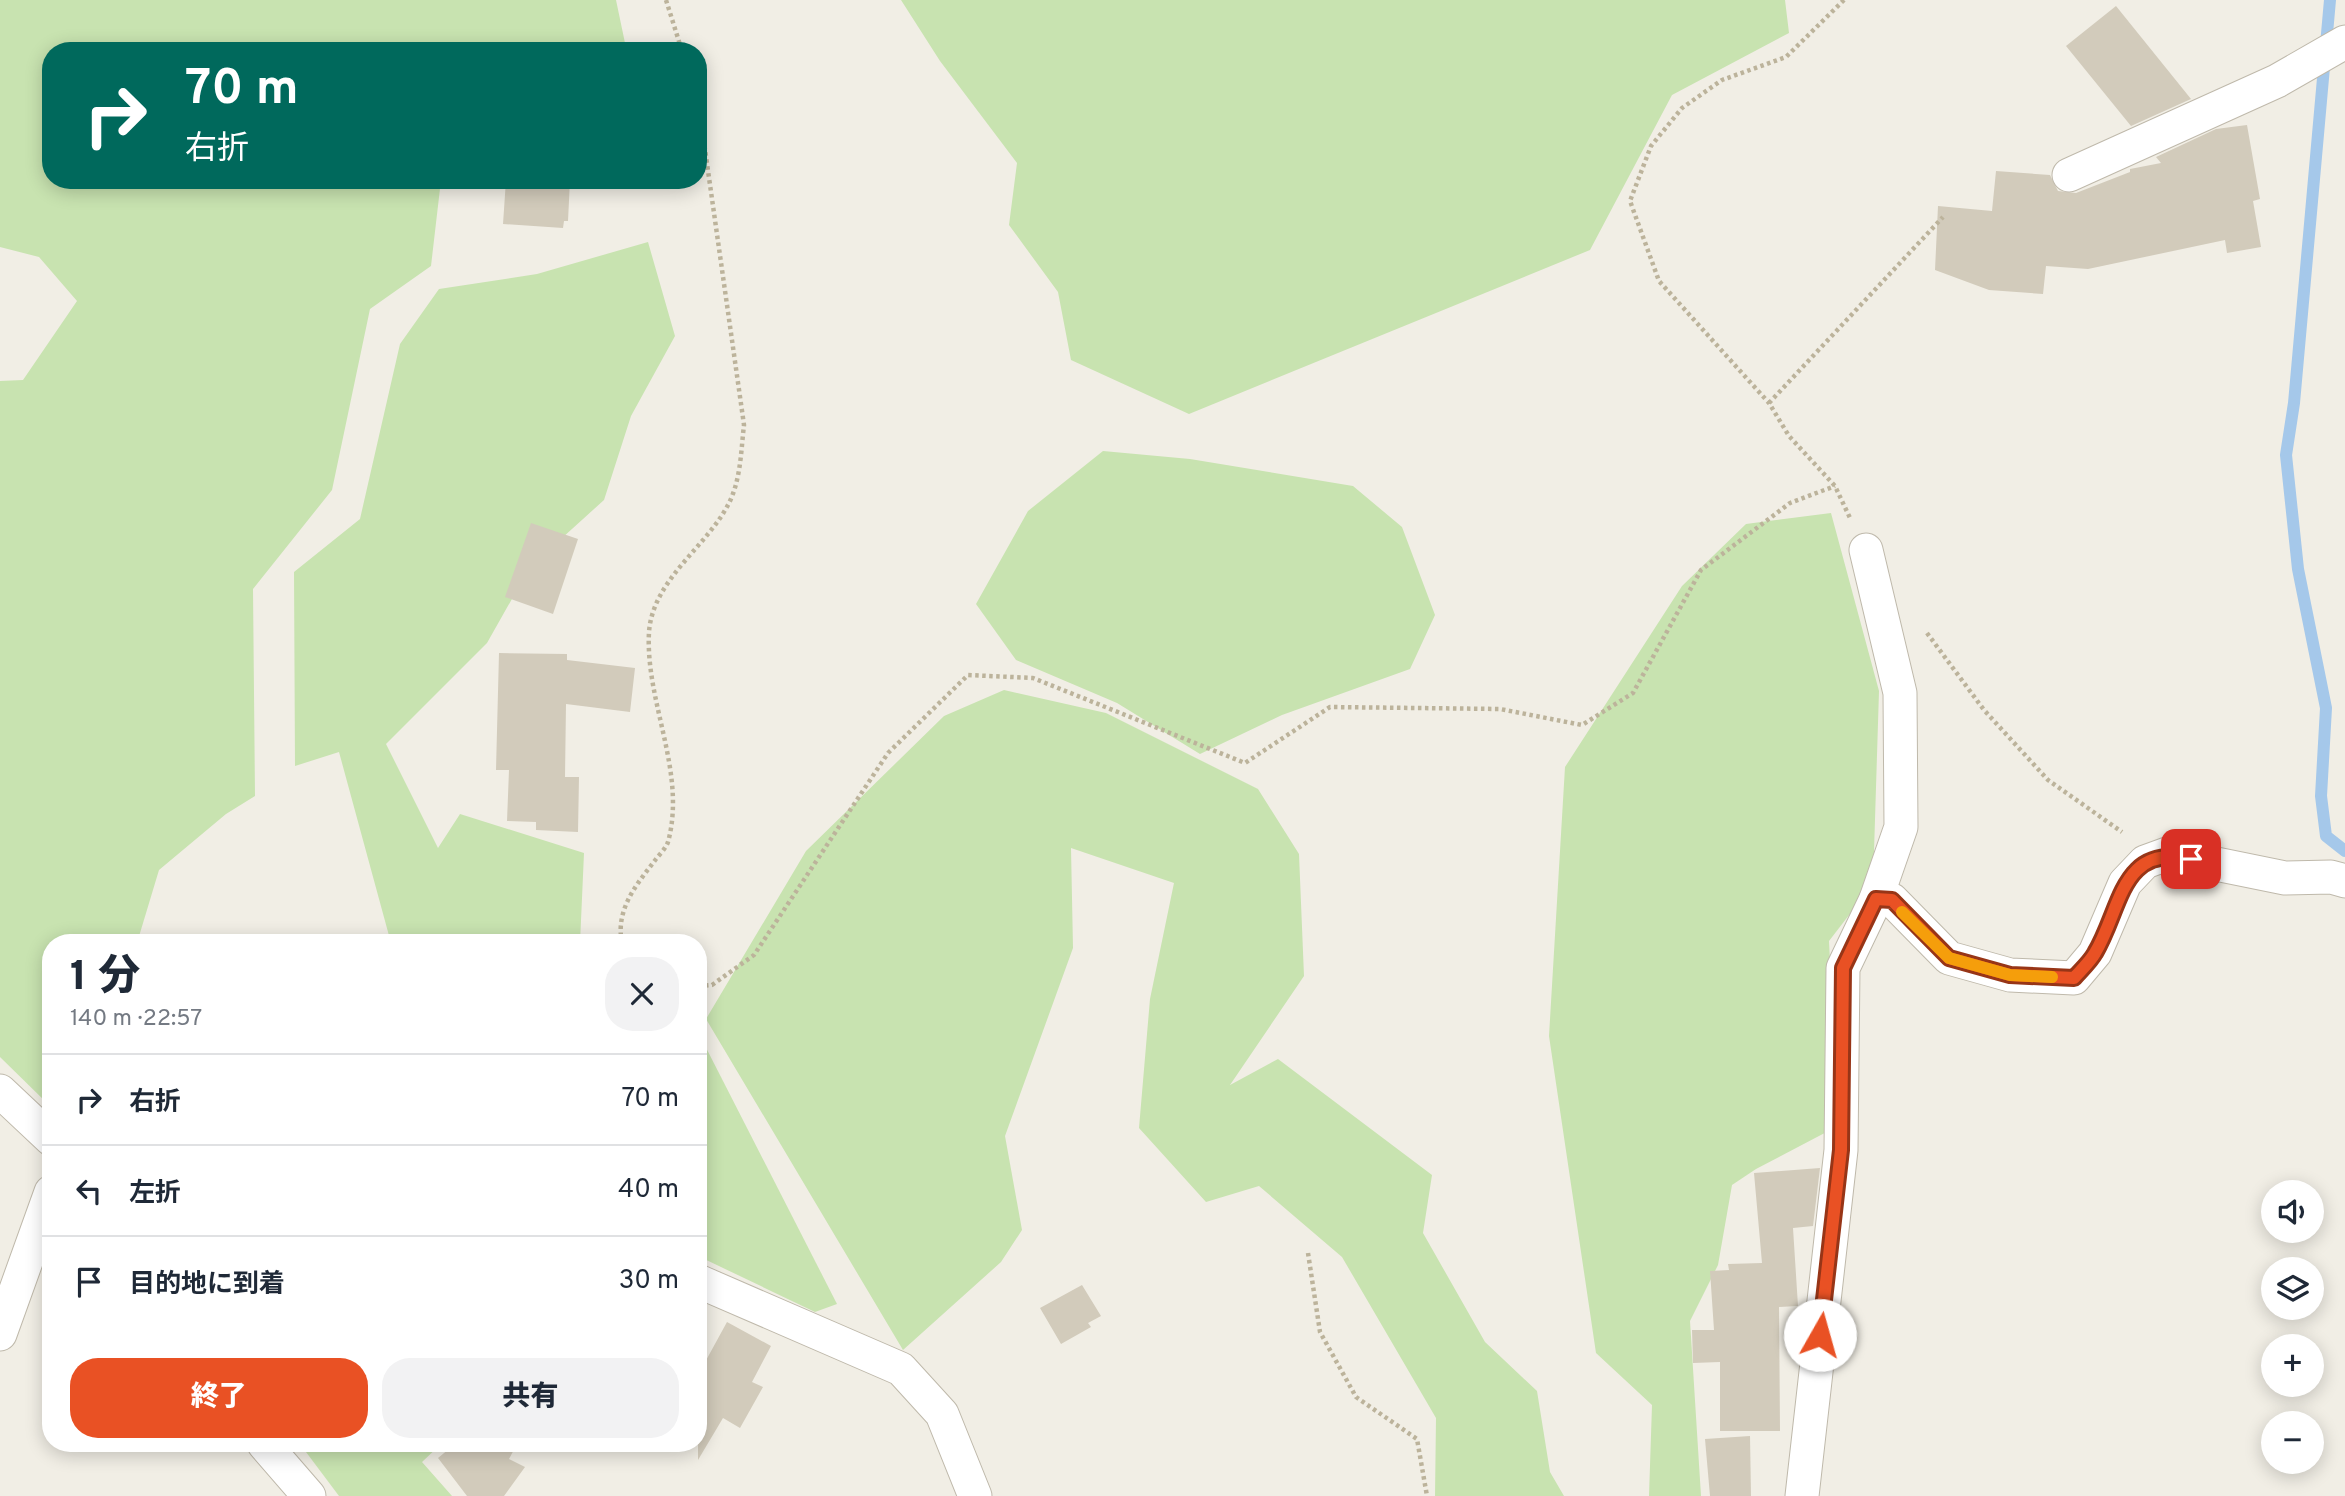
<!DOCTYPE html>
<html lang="ja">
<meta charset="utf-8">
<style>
:root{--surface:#fff;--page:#f2f2f3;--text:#1f2937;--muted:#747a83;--line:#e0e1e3;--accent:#e95124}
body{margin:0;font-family:Overpass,"Noto Sans JP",sans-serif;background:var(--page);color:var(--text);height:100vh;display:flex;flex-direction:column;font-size:26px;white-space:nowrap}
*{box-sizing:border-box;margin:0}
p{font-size:23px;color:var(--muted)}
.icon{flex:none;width:38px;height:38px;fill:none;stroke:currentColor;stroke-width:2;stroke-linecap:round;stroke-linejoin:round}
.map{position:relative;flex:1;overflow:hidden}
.side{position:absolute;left:42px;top:934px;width:665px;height:518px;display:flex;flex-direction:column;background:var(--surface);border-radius:28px;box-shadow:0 4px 18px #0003}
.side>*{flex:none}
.top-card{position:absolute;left:42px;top:42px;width:665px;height:147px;border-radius:28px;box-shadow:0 4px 18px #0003;background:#00695c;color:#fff;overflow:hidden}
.tools{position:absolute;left:2261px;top:1180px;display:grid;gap:14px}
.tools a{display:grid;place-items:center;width:63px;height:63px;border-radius:50%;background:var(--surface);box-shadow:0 4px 18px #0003;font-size:35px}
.pin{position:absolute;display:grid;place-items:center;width:60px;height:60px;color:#fff;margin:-30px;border-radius:14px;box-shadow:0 4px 10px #0006}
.me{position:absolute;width:77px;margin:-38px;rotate:7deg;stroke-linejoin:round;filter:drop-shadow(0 0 5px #0008)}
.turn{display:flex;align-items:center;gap:24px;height:147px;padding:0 28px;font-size:32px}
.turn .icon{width:91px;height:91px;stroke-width:2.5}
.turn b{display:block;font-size:49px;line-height:60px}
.round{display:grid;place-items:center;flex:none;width:74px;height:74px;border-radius:28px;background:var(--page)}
.head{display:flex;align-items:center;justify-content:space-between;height:119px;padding:0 28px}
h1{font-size:42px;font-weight:800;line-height:52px}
.action{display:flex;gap:14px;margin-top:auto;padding:14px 28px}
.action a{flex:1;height:80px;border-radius:28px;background:var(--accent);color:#fff;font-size:28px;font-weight:800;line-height:80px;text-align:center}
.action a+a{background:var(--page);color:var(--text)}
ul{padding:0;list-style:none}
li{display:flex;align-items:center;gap:21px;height:91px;padding:0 28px;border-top:2px solid var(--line)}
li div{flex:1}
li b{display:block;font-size:26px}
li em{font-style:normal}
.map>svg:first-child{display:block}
.green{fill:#c8e3b0}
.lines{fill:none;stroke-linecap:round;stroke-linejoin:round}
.stream{stroke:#a5c8ea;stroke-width:12}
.building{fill:#d2cbbb}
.minor-casing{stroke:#bfb9ab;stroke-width:35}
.path{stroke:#bcb39b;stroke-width:4.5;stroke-dasharray:3.5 3.5;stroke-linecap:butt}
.minor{stroke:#fff;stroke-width:33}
.route-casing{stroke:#973517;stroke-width:18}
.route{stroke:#e95124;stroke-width:12}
.slow{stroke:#f59e0b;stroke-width:12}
</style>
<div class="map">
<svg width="2345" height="1496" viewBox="0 0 2345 1496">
<rect width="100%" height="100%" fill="#f1eee5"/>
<!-- green -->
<g class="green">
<polygon points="0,0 616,0 625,43 621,51 51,51 51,180 441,180 431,266 370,309 332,490 253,589 255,796 226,814 159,870 137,943 51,943 51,1107 0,1057 0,381 23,380 77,301 39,257 0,247"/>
<polygon points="901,0 1785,0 1789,33 1672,95 1590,250 1189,414 1071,360 1058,292 1009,225 1017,163 940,61"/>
<polygon points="648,242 675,336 631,416 604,500 530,567 487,643 386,744 438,848 460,814 584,853 580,943 391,943 339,752 295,766 294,572 360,519 400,344 439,289 537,274"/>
<polygon points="1103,451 1190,459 1353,486 1402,527 1435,615 1410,669 1282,715 1200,754 1117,703 1016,660 976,604 1028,511"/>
<polygon points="1831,513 1879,691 1873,884 1829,941 1838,1126 1756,1169 1732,1185 1718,1265 1690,1321 1701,1496 1649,1496 1652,1405 1596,1353 1549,1036 1565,767 1682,586 1746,524"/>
<polygon points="1004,690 1106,713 1258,789 1299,854 1304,976 1230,1085 1278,1059 1432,1175 1423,1233 1485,1342 1537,1391 1550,1472 1564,1496 1435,1496 1436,1418 1342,1257 1259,1186 1206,1202 1139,1128 1150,999 1174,883 1071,848 1073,948 1005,1136 1022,1230 1001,1262 903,1350 706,1019 806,851 944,716"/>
<polygon points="698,1032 837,1304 815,1312 698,1256"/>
<polygon points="300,1444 441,1444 422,1462 452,1496 339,1496"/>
</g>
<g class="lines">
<!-- stream -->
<polyline class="stream" points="2330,0 2294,403 2286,455 2298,569 2326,708 2321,796 2326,836 2345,851"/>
</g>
<!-- building -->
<g class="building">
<polygon points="2116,6 2191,99 2131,126 2066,46"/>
<polygon points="2247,125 2260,199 2253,201 2261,247 2227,253 2225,240 2088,269 2046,266 2043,294 1989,290 1935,270 1938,206 1992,211 1996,171 2050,175 2058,191 2076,193 2130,172 2130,169 2161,163 2156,157 2216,129"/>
<polygon points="506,180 570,180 568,221 564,221 563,228 503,224"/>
<polygon points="531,523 578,539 553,614 505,597"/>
<polygon points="499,653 567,654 567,660 635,668 630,712 566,704 565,777 579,777 578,832 536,830 536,822 507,821 509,770 496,770"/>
<polygon points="1820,1168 1813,1226 1793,1228 1798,1306 1779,1307 1780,1431 1720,1431 1720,1362 1693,1363 1692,1330 1714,1330 1710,1271 1729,1270 1728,1264 1762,1263 1754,1173"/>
<polygon points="1082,1285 1101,1316 1088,1323 1091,1327 1061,1344 1040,1308"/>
<polygon points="727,1322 771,1346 752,1382 763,1387 740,1428 723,1418 698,1460 698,1375"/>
<polygon points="1750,1436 1751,1496 1710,1496 1705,1439"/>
<polygon points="455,1444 517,1444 509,1459 525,1467 504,1496 467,1496 438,1458"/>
</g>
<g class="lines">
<defs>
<g id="minor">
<polyline points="2069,175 2277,81 2345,42"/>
<polyline points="1876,899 1892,900 1949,958 2010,975 2074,978 2095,953 2125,883 2145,862 2167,854 2285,878 2331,877 2345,881"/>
<polyline points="0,1091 51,1139"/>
<polyline points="698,1281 901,1369 942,1414 975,1496"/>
<polyline points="0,1334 51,1192"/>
<polyline points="264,1444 309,1496"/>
<polyline points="1802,1496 1841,1150 1843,968 1876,899 1901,827 1900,693 1866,550"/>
</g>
</defs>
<!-- minor casing -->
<use href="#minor" class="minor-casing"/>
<!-- path -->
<g class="path">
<polyline points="666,0 682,51"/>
<polyline points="1844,0 1786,57 1722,80 1682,108 1651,146 1630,201 1659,281 1769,403 1789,436 1835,486 1850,518"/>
<polyline points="1769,403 1943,217"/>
<polyline points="1927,633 1984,710 2048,780 2122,832"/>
<path d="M622 943C615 909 637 884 656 859 660 854 666 848 668 842 687 772 645 702 649 632 653 579 707 547 729 503 741 479 741 450 744 425L698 100"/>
<polyline points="698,986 712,985 754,955 888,753 968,675 1033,678 1245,763 1330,707 1500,709 1582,725 1633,693 1701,570 1790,503 1835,486"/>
<polyline points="1308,1253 1320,1332 1356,1397 1417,1439 1427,1496"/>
</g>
<!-- minor -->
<use href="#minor" class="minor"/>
</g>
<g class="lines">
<defs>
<path id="route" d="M1820 1335 1841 1150 1843 968 1876 899 1892 900 1949 958 2010 975 2074 978C2081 970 2090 962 2095 953 2122 908 2120 844 2191 859"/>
</defs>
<!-- route casing -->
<use href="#route" class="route-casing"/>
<!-- route -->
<use href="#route" class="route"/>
<!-- slow -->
<polyline class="slow" points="1902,912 1949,958 2010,975 2052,977"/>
</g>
</svg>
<div class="tools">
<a><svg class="icon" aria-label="sound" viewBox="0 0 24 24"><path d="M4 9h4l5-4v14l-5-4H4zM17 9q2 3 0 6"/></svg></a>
<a><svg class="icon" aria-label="layers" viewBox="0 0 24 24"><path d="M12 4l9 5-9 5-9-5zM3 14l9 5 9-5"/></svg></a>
<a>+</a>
<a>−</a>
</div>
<div class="pin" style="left:2191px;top:859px;background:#d93025"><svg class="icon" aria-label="arrive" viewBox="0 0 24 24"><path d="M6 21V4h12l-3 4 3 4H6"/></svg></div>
<svg class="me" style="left:1820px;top:1335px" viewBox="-20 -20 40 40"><circle r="19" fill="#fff"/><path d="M0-13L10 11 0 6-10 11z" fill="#e95124"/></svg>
<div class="top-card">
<div class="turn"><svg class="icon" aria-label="right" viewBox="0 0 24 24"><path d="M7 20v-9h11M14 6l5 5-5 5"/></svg><div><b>70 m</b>右折</div></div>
</div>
<section class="side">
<div class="head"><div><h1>1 分</h1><p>140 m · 22:57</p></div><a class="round"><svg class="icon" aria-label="close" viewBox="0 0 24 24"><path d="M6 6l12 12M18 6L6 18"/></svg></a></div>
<ul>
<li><svg class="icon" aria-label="right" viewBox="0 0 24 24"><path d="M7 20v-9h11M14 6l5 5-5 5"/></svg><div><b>右折</b></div><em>70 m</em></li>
<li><svg class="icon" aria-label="left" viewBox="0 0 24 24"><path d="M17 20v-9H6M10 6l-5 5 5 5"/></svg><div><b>左折</b></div><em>40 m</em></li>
<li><svg class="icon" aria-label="arrive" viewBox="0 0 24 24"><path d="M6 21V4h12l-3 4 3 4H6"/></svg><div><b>目的地に到着</b></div><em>30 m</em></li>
</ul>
<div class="action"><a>終了</a><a>共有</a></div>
</section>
</div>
